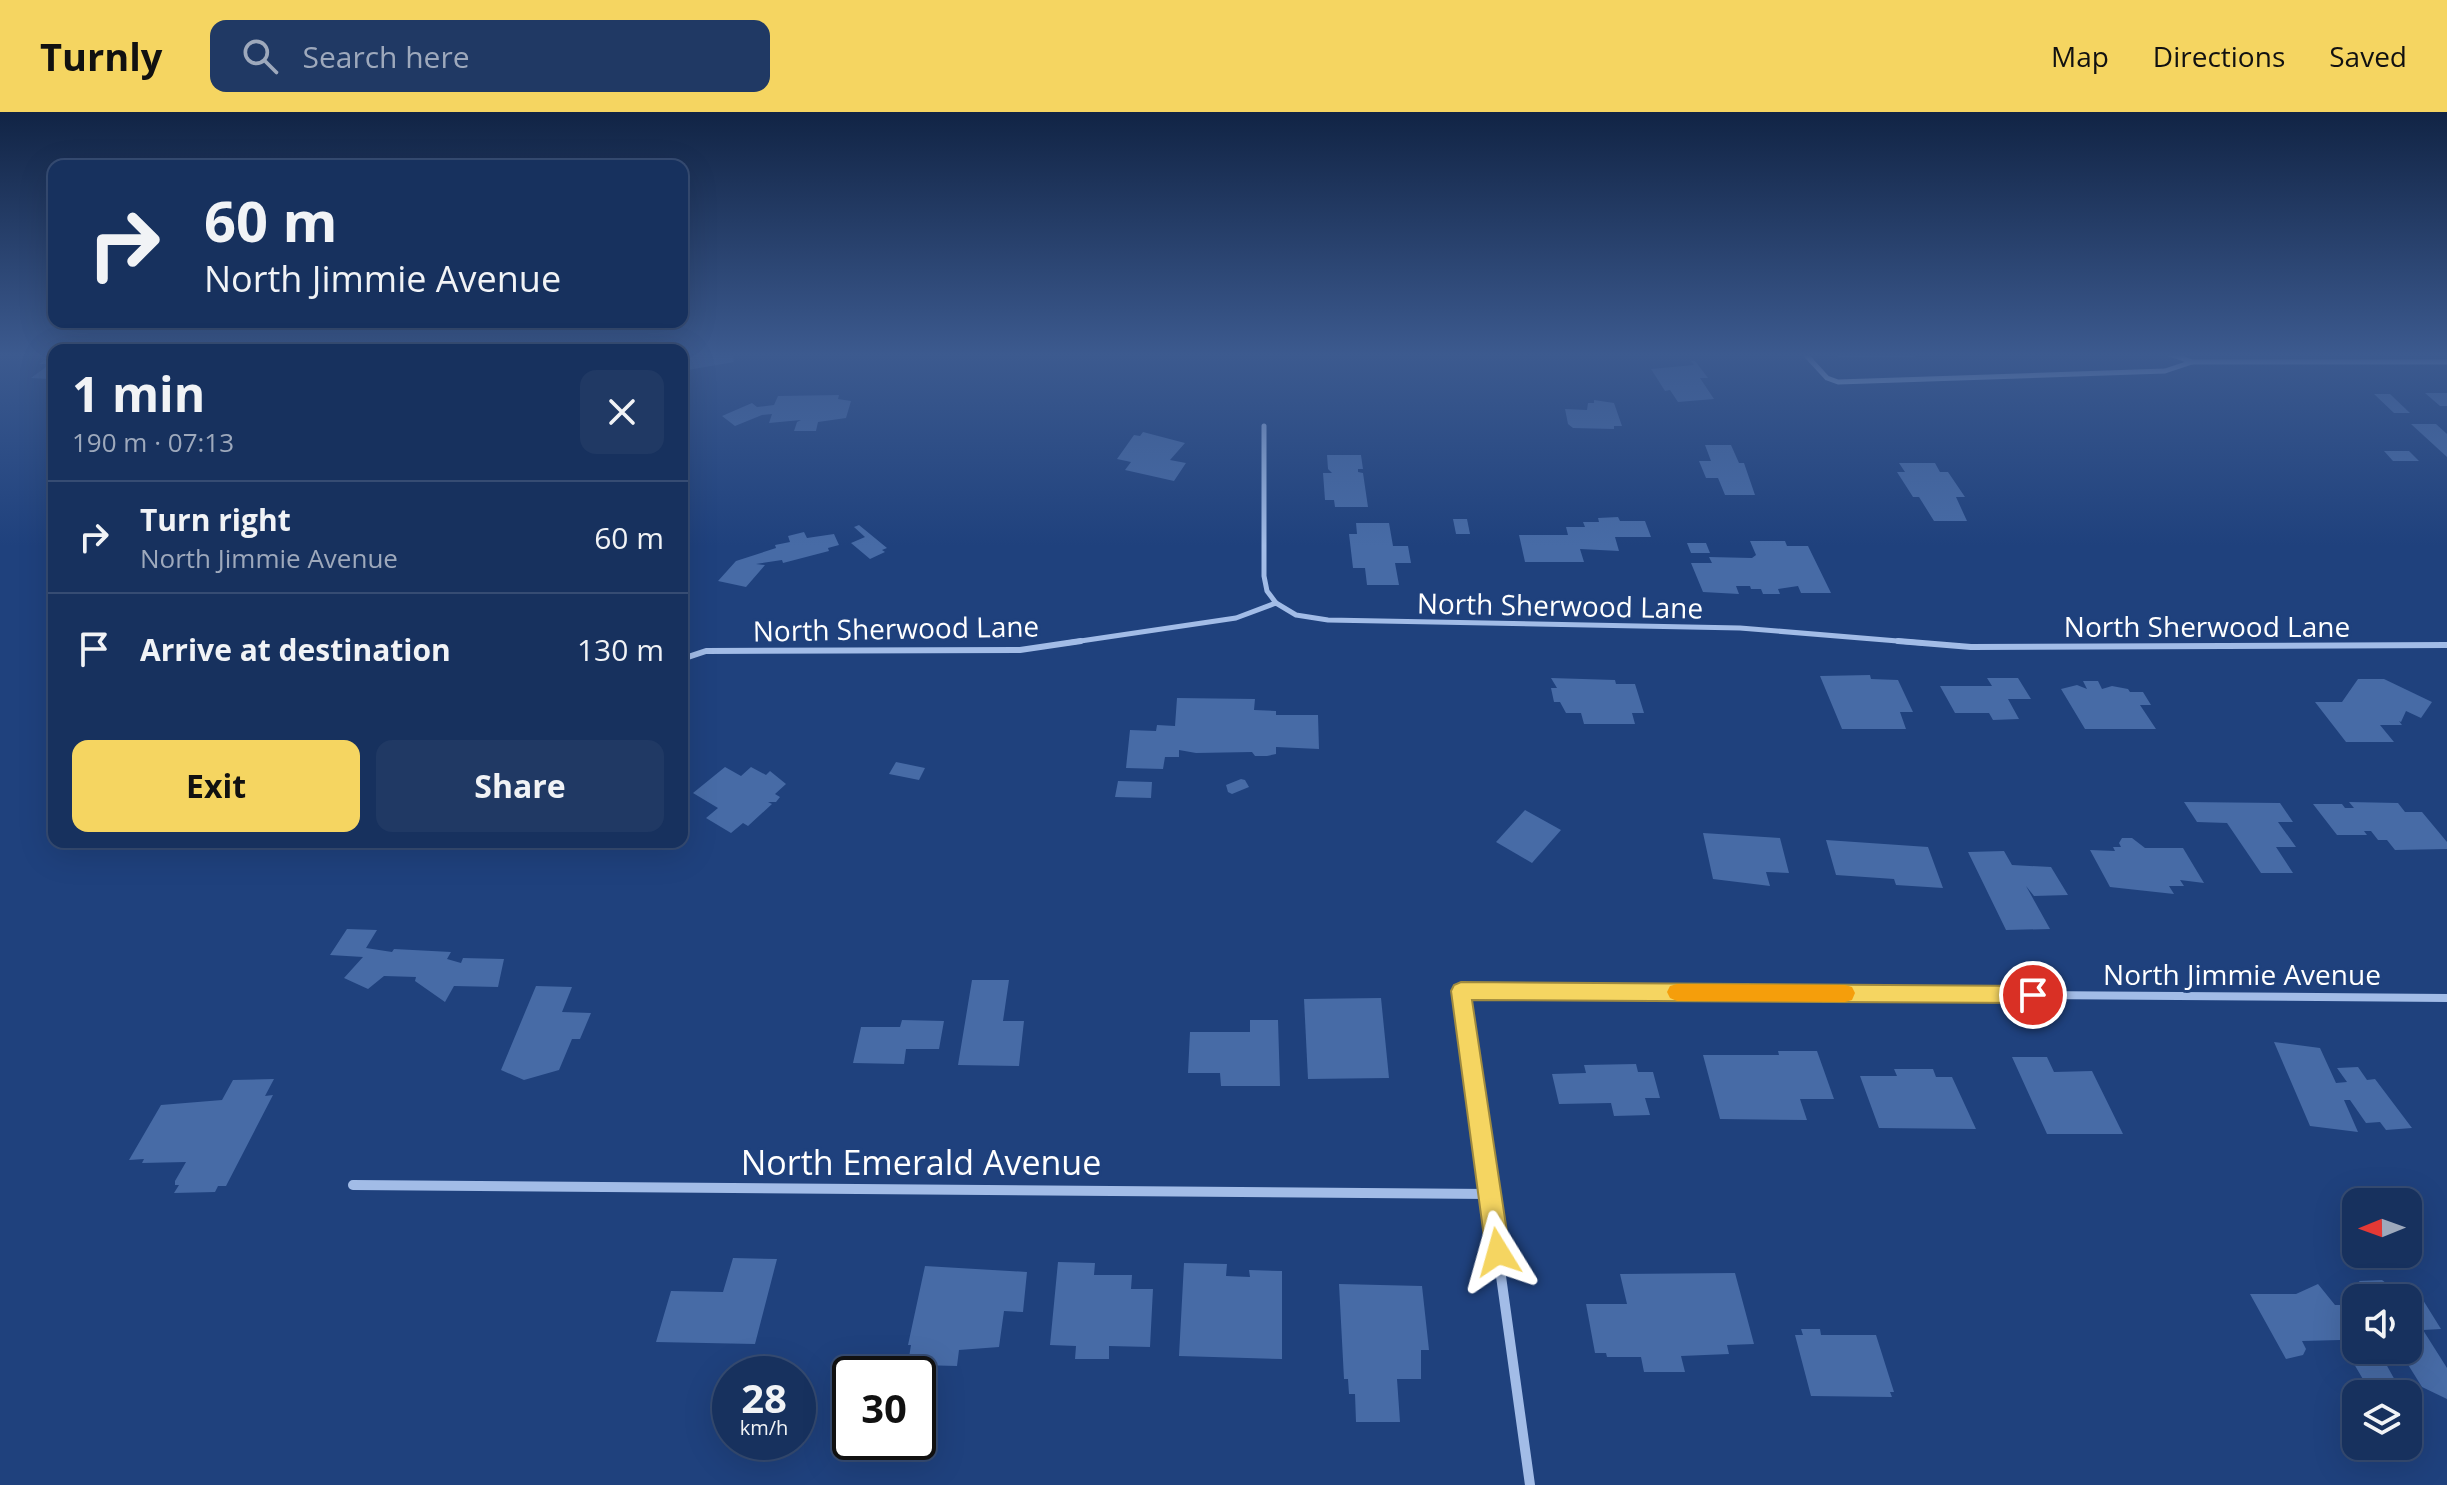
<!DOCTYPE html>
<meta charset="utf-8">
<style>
:root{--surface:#17315e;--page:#203964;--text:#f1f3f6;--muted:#9ea9bc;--line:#364c73;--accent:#f5d561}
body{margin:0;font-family:"Open Sans",sans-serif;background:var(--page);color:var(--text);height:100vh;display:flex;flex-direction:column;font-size:30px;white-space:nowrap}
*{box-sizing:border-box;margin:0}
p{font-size:26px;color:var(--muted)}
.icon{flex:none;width:44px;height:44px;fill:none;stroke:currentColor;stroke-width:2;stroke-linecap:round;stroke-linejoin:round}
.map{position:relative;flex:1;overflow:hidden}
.details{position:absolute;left:48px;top:232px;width:640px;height:504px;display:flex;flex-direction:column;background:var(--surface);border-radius:16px;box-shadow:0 8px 32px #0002,0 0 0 2px var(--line)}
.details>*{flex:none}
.guide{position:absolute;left:48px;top:48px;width:640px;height:168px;border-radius:16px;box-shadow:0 8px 32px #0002,0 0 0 2px var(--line);background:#17315e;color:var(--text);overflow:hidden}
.needle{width:52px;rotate:269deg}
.controls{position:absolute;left:2342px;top:1076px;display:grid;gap:16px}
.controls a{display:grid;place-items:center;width:80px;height:80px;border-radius:16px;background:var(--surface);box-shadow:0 8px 32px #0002,0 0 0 2px var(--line);font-size:40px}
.speed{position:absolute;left:712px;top:1244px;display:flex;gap:16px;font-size:40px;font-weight:700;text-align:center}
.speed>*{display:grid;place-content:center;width:104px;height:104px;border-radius:50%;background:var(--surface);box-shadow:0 8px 32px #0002,0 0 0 2px var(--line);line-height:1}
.speed small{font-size:20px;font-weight:400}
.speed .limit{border:4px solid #111;border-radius:12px;background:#fff;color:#111}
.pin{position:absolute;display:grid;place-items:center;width:68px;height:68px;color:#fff;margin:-34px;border:4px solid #fff;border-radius:50%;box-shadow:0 2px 8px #0007}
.me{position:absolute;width:88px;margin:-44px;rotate:352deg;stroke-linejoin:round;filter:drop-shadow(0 0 6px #0008)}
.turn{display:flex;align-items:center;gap:28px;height:168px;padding:0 24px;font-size:36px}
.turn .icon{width:104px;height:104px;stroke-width:2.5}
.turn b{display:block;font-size:56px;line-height:68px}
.round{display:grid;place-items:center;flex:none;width:84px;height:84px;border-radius:16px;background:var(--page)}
.head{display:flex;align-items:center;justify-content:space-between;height:136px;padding:0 24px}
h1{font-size:48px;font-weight:700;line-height:60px}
.cta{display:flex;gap:16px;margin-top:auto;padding:16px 24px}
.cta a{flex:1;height:92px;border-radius:16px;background:var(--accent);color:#111;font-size:32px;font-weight:700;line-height:92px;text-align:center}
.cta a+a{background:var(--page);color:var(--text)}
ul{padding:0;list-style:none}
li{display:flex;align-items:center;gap:24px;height:112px;padding:0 24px;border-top:2px solid var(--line)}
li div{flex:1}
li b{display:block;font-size:30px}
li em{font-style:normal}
header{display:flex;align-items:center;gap:48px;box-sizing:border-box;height:112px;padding:0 40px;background:var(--accent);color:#111}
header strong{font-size:38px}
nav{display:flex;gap:44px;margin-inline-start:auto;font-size:28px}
.search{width:560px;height:72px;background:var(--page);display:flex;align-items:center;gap:20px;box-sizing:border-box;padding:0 28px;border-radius:16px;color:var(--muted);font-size:30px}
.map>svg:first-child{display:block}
.building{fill:#476ba6}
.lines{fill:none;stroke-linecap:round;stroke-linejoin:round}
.lane-far1{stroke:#a2bce7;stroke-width:5}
.lane{stroke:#a2bce7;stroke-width:6}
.street-far1{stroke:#a2bce7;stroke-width:8}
.street{stroke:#a2bce7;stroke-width:10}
.route{fill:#f5d561;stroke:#9f8a3f;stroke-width:2}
.slow{fill:#f59e0b}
.labels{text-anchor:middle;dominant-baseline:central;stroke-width:6;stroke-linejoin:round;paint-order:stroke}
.street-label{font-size:28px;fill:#fff;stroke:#1f417d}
.near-street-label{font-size:34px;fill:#fff;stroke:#1f417d}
</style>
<header>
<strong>Turnly</strong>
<div class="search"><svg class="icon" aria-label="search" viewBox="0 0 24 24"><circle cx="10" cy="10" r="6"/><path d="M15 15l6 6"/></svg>Search here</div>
<nav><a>Map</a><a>Directions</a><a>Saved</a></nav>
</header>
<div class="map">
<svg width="2447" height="1373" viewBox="0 0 2447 1373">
<rect width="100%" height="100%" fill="#1f417d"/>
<!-- building -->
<g class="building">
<polygon points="54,242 54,263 49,267 31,266 50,252 39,252"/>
<polygon points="732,242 734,250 682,259 682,248 691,246 690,243"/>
<polygon points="1836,242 1914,242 1916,245 1839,245"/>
<polygon points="1691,249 1695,249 1708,266 1700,266 1714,287 1678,290 1670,278 1665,279 1651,257 1694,253"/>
<polygon points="2425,281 2447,281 2447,294 2440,294"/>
<polygon points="2374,282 2390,282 2410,301 2394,301"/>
<polygon points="839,283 838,287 851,289 846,306 818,310 816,319 794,319 797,310 801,308 769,311 772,302 762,303 735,314 722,304 752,291 757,295 774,293 778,284"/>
<polygon points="1594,288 1614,291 1622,314 1614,314 1614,317 1573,316 1568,312 1565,297 1587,298 1588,291 1594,291"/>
<polygon points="2411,312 2436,312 2447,322 2447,345"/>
<polygon points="1143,320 1185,331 1170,348 1186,351 1174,369 1125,358 1131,350 1117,347 1134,323 1140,324"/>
<polygon points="1705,333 1731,333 1739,351 1744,351 1755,383 1725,383 1718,366 1706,366 1699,349 1711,349"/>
<polygon points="2384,339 2409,339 2419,349 2393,349"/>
<polygon points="1327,343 1361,343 1363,357 1358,357 1358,360 1363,361 1368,395 1335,395 1334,388 1325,388 1323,361 1332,361 1328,357"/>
<polygon points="1899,351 1935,351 1940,360 1948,360 1965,385 1956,385 1967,409 1934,409 1919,385 1913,385 1897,360 1905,360"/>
<polygon points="1618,405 1620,409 1645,409 1651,425 1615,425 1619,439 1580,437 1584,450 1525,450 1519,423 1568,423 1566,415 1585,415 1583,410 1599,410 1598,406"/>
<polygon points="1453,407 1467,407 1470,422 1456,422"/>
<polygon points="1356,411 1389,411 1393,434 1408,434 1411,451 1395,451 1399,473 1367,473 1365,456 1353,456 1349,422 1357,422"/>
<polygon points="859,413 887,436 882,438 885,440 870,447 851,431 865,425 854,415"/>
<polygon points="804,420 807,426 834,422 839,433 828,436 829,439 783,451 782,448 756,452 765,453 746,475 718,469 736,449 776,436 775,433 790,430 788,424"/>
<polygon points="1750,429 1785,429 1787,434 1808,434 1831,481 1801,481 1798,474 1778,477 1780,482 1763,482 1761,477 1751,477 1750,474 1736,474 1739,482 1703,480 1691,451 1712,451 1709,445 1752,446 1756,443"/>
<polygon points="1687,431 1706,431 1710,441 1691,441"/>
<polygon points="1870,563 1871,567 1898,568 1913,600 1900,600 1906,617 1842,617 1820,564"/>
<polygon points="1551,566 1615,568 1616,572 1635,572 1644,601 1632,601 1635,612 1584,612 1581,601 1566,601 1560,590 1554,590 1551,576 1557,576"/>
<polygon points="1987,566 2018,566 2031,587 2008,587 2019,607 1993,608 1989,601 1955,601 1940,574 1992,574"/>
<polygon points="2358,567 2384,567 2432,590 2421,606 2406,599 2401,610 2399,609 2402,613 2380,613 2394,630 2346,630 2315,590 2342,590"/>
<polygon points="2083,569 2098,569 2102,577 2112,574 2128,577 2130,580 2143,580 2151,593 2140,593 2156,617 2085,617 2061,577 2077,573 2087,577"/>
<polygon points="1177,586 1255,587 1254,598 1276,599 1276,603 1318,603 1319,637 1276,635 1276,642 1267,644 1255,644 1252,640 1196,641 1179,638 1179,645 1165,645 1163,657 1126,656 1130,618 1156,619 1157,613 1175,614"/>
<polygon points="896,650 925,656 919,668 889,662"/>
<polygon points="725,655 741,664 751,655 766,663 770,659 786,672 775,682 780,685 776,690 768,690 772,692 748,714 743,711 731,721 706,706 718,696 693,681"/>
<polygon points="1241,667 1245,668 1249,675 1232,682 1228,680 1226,673"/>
<polygon points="1118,669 1152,670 1151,686 1115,685"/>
<polygon points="2184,690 2280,691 2293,710 2278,710 2296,735 2276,735 2293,761 2261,761 2227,711 2197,710"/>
<polygon points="2349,690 2398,691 2405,700 2422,700 2447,730 2447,737 2395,738 2387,728 2378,728 2371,719 2364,719 2367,723 2337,723 2313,692 2342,692 2345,696 2354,696"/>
<polygon points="1525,698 1561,718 1532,751 1496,730"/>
<polygon points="1703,721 1780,726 1789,761 1766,760 1770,774 1713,767"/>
<polygon points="2122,726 2132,726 2145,736 2183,736 2204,771 2180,768 2184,774 2169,774 2174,782 2110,775 2090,738 2115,739 2113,735 2121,735 2119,731"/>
<polygon points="1826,728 1928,735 1943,776 1896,773 1894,767 1836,763"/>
<polygon points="2004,739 2012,753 2051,755 2068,783 2034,784 2026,774 2050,817 2006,818 1968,740"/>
<polygon points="347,817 377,818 366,836 392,840 394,837 451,840 447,847 461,851 463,846 504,847 498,875 454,874 445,890 415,869 416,865 384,864 368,877 344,866 363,845 330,843"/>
<polygon points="972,868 1009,868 1003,909 1024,909 1019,954 958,953"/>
<polygon points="536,874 572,875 562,900 591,901 580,927 572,927 559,958 524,968 501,958"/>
<polygon points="1381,886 1389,966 1308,967 1304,887"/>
<polygon points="902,908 944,909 939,937 906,937 904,952 853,951 861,915 900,915"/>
<polygon points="1250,908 1278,908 1280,974 1221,974 1220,961 1188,961 1190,920 1250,920"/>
<polygon points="2274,930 2320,936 2336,971 2347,970 2337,956 2358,955 2367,968 2375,967 2412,1016 2386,1018 2380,1010 2366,1011 2350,988 2344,988 2358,1020 2310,1014"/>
<polygon points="1778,939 1817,939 1834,987 1800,987 1807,1008 1720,1007 1703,943 1779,943"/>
<polygon points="2012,945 2047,945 2054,960 2092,959 2123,1022 2047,1022"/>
<polygon points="1636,952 1638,960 1653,960 1660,986 1645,986 1650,1003 1614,1004 1611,991 1559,992 1552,962 1586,961 1584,953"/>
<polygon points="1894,957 1933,957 1936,965 1952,965 1976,1017 1879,1016 1860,964 1897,964"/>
<polygon points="274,967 265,984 273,983 226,1074 218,1074 215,1080 174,1081 179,1073 175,1073 175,1069 186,1050 142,1051 144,1047 129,1048 161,993 222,988 233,968"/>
<polygon points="733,1146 777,1147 755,1232 656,1230 671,1179 723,1180"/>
<polygon points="1058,1150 1095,1151 1094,1163 1132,1163 1131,1177 1153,1177 1150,1235 1109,1234 1109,1247 1075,1247 1076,1234 1050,1233"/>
<polygon points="1184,1151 1227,1152 1226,1164 1250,1165 1249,1158 1282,1159 1282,1247 1179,1244"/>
<polygon points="925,1154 1027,1160 1023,1200 1004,1199 999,1235 959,1238 957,1254 919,1253 918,1259 907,1258 911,1233 908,1233"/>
<polygon points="1735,1161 1754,1232 1727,1233 1729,1242 1681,1244 1685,1260 1644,1260 1641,1245 1607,1245 1606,1241 1595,1241 1586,1192 1627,1192 1620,1162"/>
<polygon points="2382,1168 2395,1178 2418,1180 2441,1217 2423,1218 2447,1256 2447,1287 2422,1275 2402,1243 2381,1243 2396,1270 2398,1282 2377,1282 2364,1269 2340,1228 2302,1229 2306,1237 2303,1243 2286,1247 2250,1182 2296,1182 2318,1172 2335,1193 2356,1193 2356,1238 2408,1238 2408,1186 2368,1186 2359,1169"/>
<polygon points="1339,1172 1422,1174 1429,1238 1421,1238 1421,1267 1397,1267 1400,1310 1356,1310 1355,1282 1349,1282 1348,1267 1344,1267"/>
<polygon points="1801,1217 1820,1217 1821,1223 1876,1223 1894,1280 1890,1280 1892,1285 1811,1284 1795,1223 1803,1223"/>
</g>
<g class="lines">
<!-- lane-far1 -->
<g class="lane-far1">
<polyline points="1805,242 1827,266 1838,270 2165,259 2192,250 2447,250"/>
<polyline points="2170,242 2192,250"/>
<polyline points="1264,314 1264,464 1267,479 1276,491"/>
<polyline points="1067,531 1236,506 1276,491 1296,503 1328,508 1740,516 1922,531"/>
</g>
<!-- lane -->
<g class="lane">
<polyline points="1898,529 1971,535 2447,533"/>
<polyline points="682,547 706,539 1020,538 1081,529"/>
</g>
<!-- street-far1 -->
<polyline class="street-far1" points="1464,900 1461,879 2447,886"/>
<!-- street -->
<g class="street">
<polyline points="1464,898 1530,1373"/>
<polyline points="353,1073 1490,1082"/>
</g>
</g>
<!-- sky -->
<linearGradient id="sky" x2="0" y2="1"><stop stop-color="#112445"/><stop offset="0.56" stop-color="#3c5a8f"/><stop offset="1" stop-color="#3c5a8f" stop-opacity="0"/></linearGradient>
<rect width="2447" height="434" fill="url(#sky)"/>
<!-- route -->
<polygon class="route" points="1461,870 2033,874 2041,877 2044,883 2041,889 2033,891 1472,888 1510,1140 1506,1148 1498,1152 1489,1148 1486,1140 1451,879 1454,873"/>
<!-- slow -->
<polygon class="slow" points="1677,872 1845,873 1852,875 1855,881 1852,888 1845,890 1677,889 1670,886 1667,880 1670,874"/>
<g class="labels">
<!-- street labels -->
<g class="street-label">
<text transform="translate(1560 493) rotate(1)">North Sherwood Lane</text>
<text x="2207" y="514">North Sherwood Lane</text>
<text transform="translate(896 516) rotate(-1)">North Sherwood Lane</text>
<text x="2242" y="862">North Jimmie Avenue</text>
</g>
<!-- near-street labels -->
<g class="near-street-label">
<text x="921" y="1050">North Emerald Avenue</text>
</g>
</g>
</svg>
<div class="controls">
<a><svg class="needle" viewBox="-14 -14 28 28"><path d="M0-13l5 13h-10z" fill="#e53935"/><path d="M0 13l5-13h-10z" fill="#9ea9bc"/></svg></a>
<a><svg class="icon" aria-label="sound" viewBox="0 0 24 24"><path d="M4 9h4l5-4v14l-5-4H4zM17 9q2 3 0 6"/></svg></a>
<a><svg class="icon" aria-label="layers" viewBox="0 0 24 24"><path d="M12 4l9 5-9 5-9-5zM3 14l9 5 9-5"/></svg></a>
</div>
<div class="speed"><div>28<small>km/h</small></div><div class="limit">30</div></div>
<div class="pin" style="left:2033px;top:883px;background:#d93025"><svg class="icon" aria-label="arrive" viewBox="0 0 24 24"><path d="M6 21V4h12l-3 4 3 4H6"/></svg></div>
<svg class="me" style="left:1498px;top:1140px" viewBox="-20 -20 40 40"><path d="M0-17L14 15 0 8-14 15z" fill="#f5d561" stroke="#fff" stroke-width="4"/></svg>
<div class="guide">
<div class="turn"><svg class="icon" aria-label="right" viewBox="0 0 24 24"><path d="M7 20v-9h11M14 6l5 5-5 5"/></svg><div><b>60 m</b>North Jimmie Avenue</div></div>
</div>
<section class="details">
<div class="head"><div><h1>1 min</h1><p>190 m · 07:13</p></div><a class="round"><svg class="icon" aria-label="close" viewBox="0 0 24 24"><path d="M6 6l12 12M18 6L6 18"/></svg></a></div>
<ul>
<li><svg class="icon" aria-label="right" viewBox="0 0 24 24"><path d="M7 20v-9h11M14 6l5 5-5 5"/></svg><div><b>Turn right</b><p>North Jimmie Avenue</p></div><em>60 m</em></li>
<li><svg class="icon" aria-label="arrive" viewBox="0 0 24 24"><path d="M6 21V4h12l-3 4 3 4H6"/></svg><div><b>Arrive at destination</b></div><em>130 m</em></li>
</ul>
<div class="cta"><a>Exit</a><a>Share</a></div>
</section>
</div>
